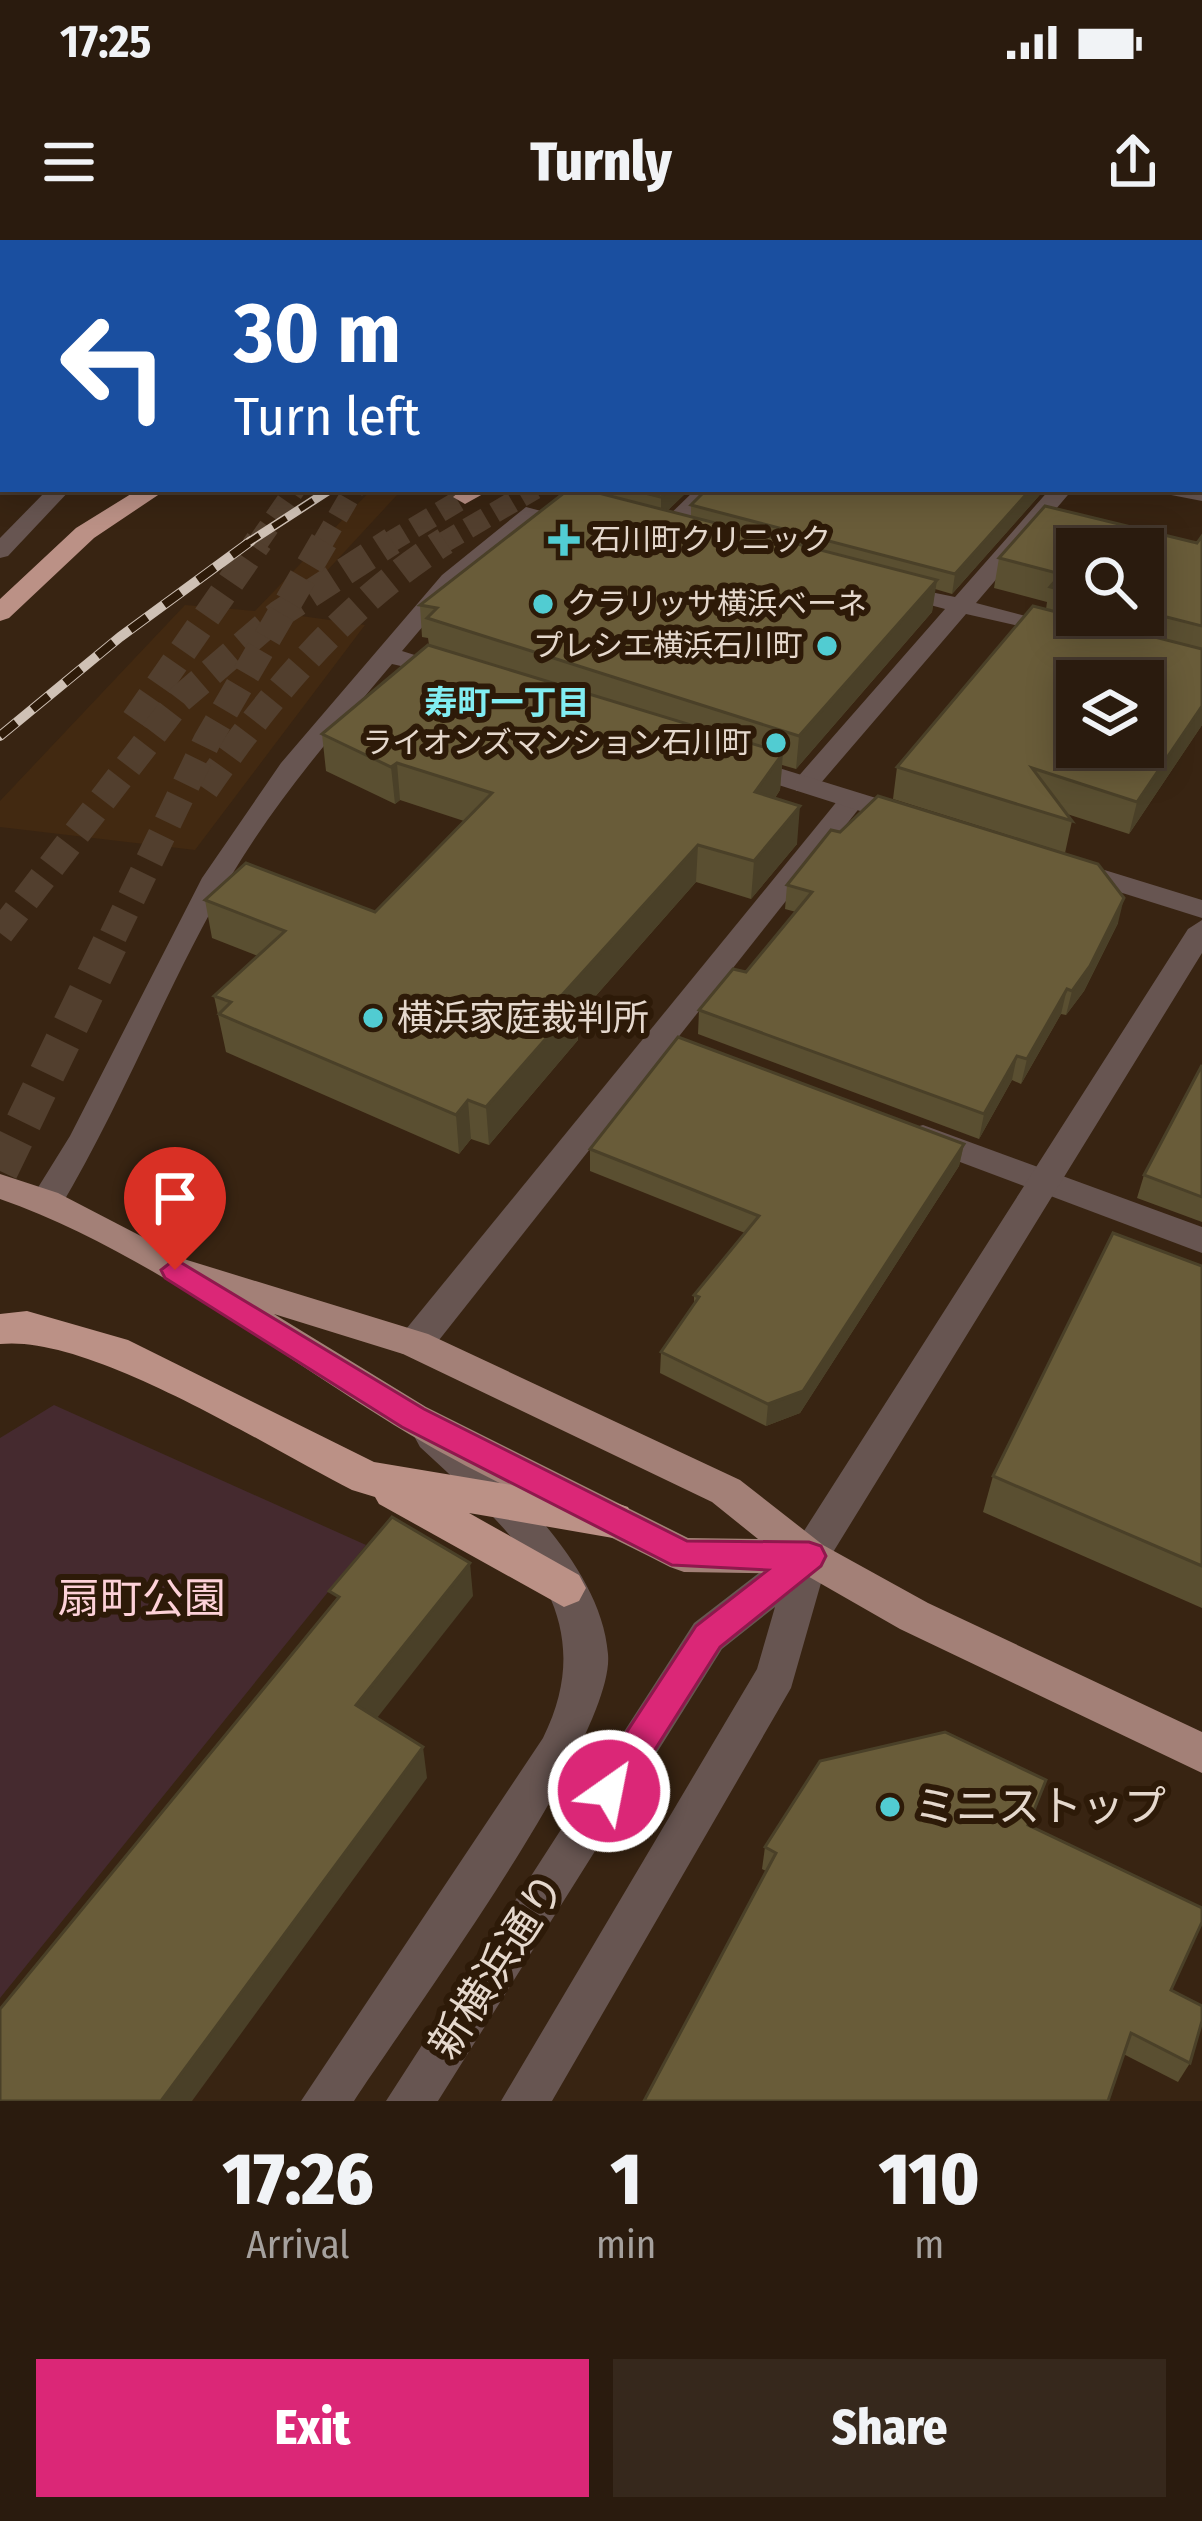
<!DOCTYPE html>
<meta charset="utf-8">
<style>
:root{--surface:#2a1b0e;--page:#36281c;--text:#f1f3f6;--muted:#a5a19e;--line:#46392e;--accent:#db2777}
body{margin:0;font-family:"Fira Sans Condensed","Noto Sans JP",sans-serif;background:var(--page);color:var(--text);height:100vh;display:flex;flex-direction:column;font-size:45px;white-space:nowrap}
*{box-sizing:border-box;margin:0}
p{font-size:39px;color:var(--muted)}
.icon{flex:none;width:66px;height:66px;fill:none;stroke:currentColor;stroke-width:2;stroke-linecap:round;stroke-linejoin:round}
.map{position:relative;height:1861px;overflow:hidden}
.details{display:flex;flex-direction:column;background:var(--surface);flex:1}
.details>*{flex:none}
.banner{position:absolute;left:0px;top:0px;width:1203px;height:252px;box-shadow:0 6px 30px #0003,0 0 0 3px var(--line);background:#1a4fa0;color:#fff;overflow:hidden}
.fabs{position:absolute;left:1056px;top:288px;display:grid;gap:24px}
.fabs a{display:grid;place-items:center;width:108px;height:108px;border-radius:0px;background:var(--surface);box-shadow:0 6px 30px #0003,0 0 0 3px var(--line);font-size:60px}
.pin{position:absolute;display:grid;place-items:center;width:102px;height:102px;color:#fff;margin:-123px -51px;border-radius:50% 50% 50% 0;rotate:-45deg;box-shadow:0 0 12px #0007}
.pin .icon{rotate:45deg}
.me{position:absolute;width:132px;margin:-66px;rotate:33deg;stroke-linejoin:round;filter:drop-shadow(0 0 9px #0008)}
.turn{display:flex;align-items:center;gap:42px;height:252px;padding:0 36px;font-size:54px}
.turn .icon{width:156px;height:156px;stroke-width:2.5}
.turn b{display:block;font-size:84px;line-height:102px}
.eta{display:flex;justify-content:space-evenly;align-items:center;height:204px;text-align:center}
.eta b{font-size:72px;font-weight:800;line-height:84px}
.primary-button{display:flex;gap:24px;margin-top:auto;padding:24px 36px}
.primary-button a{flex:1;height:138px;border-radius:0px;background:var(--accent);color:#fff;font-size:48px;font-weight:800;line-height:138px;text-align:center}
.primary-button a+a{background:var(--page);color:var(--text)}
.status{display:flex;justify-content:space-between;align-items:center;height:84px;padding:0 60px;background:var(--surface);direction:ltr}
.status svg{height:33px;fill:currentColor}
header{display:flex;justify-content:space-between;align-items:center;height:156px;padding:0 36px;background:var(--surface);font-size:54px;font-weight:800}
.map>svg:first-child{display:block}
.built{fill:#422911}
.green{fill:#452a2f}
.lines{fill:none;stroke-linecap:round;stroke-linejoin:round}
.motorway-tunnel-far2{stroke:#523f2e;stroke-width:21;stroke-dasharray:21 10;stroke-linecap:butt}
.motorway-tunnel-far1{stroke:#523f2e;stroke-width:28;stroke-dasharray:28 14;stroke-linecap:butt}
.motorway-tunnel{stroke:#523f2e;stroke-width:36;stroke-dasharray:36 18;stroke-linecap:butt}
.minor{fill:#675551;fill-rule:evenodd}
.tertiary{fill:#675551;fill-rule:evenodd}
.primary{fill:#a38077;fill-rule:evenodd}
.motorway{fill:#bb9186;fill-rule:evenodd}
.rail-far1-casing{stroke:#cfc1b5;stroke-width:9}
.rail-casing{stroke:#cfc1b5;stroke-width:10}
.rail-far1{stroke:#2d1a08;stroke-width:6;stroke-dasharray:16;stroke-linecap:butt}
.rail{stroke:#2d1a08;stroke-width:8;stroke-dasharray:21;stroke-linecap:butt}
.wall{fill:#5a4f31;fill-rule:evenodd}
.shaded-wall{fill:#4a4028}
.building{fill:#695c39;stroke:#4a4028;stroke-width:3;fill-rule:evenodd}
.route{fill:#db2777;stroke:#8e194d;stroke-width:3}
.poi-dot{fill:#51ccd2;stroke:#2d1a08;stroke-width:4.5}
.labels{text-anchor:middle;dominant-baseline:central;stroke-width:12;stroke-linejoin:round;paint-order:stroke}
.far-poi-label{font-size:30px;fill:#e5d8cd;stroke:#2d1a08;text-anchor:start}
.far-neighbourhood-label{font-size:33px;font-weight:bold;fill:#81edf2;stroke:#2d1a08}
.poi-label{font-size:36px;fill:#e5d8cd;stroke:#2d1a08;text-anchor:start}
.near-park-label{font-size:42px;fill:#fdd1d8;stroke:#2d1a08}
.near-poi-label{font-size:42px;fill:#e5d8cd;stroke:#2d1a08;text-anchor:start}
.near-street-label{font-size:42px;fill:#e5d8cd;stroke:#2d1a08}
</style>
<div class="status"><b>17:25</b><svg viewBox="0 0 49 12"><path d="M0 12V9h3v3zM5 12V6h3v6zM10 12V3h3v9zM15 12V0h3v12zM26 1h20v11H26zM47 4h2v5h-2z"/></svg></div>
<header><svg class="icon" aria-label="menu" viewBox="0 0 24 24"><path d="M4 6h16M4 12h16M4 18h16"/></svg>Turnly<svg class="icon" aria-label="share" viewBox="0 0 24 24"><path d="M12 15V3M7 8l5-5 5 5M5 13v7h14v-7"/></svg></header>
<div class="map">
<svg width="1202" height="1861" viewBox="0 0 1202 1861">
<rect width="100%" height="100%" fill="#382412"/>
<!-- built -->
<polygon class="built" points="372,249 430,249 397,255 287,374 365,385 195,610 0,587 0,561 185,365 255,371"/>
<!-- green -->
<polygon class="green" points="54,1165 366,1305 0,1758 0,1198"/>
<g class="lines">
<!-- motorway-tunnel-far2 -->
<g class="motorway-tunnel-far2">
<polyline points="257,304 295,249"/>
<polyline points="322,304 354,249"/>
<polyline points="387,304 465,257"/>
<polyline points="441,304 535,249"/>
</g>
<!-- motorway-tunnel-far1 -->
<g class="motorway-tunnel-far1">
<polyline points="135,480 259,301"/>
<path d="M205 549C271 453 346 364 445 301"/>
<polyline points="0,693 180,459 279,374 392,301"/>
<polyline points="113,696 207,501 324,301"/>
</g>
<!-- motorway-tunnel -->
<polyline class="motorway-tunnel" points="0,931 115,693"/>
<!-- minor -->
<g class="minor">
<polygon points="163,0 210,0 212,3 165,3"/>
<polygon points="0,144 3,145 3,157 0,156"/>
<polygon points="696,249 719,249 676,294 660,294 660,284"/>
<polygon points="1050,249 1073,249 976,363 1068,387 1068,397 966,374 814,551 796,551 796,539 945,369 882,352 882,342 955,357"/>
<polygon points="852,552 861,554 861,566 428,1114 402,1114 397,1104 402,1094 843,554"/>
<polygon points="923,885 1202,987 1202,1013 912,904 907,896 912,888"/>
</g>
<!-- tertiary -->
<g class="tertiary">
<polygon points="271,0 289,0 269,3"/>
<polygon points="48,249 71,249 8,316 0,318 0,298"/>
<polygon points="1163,249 1202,249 1202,261 1166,254"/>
<path d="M526 267 545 272 458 345 402 411 459 429V439L392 424C335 492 277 559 231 636 167 744 123 863 58 971H34L29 962 70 896 202 638 281 523 442 335Z"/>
<polygon points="740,516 918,571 922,577 908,585 898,583 731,530 727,524"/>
<polygon points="1072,620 1202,660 1202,678 1062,634 1058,628"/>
<polygon points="1202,680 1202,713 827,1322 791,1448 552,1861 501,1861 757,1429 775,1367 722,1409 438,1861 386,1861 694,1383 795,1305 1188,689"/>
<path d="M433 1181C471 1194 507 1242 533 1271 568 1310 604 1361 608 1414 616 1497 407 1779 354 1861H301L543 1498C607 1369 508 1289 420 1207L414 1196 420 1185Z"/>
</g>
<!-- primary -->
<path class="primary" d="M0 934 58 953 187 1020 428 1094 740 1240 823 1305 928 1363 1202 1492V1533L900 1389 804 1334 684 1332 670 1327C579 1280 482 1239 394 1185 267 1107 142 1009 0 959ZM274 1074 403 1114 712 1262 758 1299 688 1298 426 1167Z"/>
<!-- motorway -->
<g class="motorway">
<rect x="1200" y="77" width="2" height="12"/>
<polygon points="139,249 167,249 94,298 9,378 0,381 0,359 76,288"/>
<polygon points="462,249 492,249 465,264 453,257"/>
<path d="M27 1071 128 1100 374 1222 613 1262 628 1267 634 1280 628 1293 613 1298 469 1273 579 1335 586 1348 579 1361 564 1367 379 1264 375 1257 352 1250C267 1207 90 1094 0 1104V1074Z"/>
</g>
<defs>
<g id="rail-far1">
<polyline points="887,3 894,0"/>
<polyline points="246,304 331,249"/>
</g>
<polyline id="rail" points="0,496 120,397 251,301"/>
</defs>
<!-- rail-far1 casing -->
<use href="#rail-far1" class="rail-far1-casing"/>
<!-- rail casing -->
<use href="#rail" class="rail-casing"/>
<!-- rail-far1 -->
<use href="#rail-far1" class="rail-far1"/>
<!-- rail -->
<use href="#rail" class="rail"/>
</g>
<!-- wall -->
<g class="wall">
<polygon points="569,249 690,249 667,271 691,277 691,265 1045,249 952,354 935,349 932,372 796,529 782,525 780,550 775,558 797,604 751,659 696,642 578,776 578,800 489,905 471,899 459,914 226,812 214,756 258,716 212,698 205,660 375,672 464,581 400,560 395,564 326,531 322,494 429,405 428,398 422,397 420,365"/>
<path d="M1045 266 1197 303 1202 296V485L1129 594 1067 574 1072 581 1065 613 893 559 897 527 1033 366 1046 369 1047 362 994 348 999 318ZM1077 309H1143V375H1077ZM1077 441H1143V507H1077Z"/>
<polygon points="787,645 1118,683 1084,751 1066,775 1061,774 1021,844 1012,840 979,899 698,794 699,770 746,732 796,672 785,669"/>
<polygon points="1202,825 1202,982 1137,958 1144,935"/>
<polygon points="964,904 959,926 800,1173 766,1186 660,1133 661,1112 694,1064 694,1055 745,993 590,931 590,909"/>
<polygon points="1202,1026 1202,1368 983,1272 993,1236"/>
<polygon points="1029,1585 1171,1750 1190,1823 1178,1842 762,1629 765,1607"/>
</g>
<!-- shaded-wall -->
<g class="shaded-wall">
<polygon points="0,0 24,0 21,3 3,3 3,18 0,20"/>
<polygon points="603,0 677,0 669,3 603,3"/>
<polygon points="1148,0 1202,0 1202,8 1200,9 1200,3 1141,3"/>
<polygon points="670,249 690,249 661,277 661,257"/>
<polygon points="1031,249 1045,249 952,354 955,334"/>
<polygon points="937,340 932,372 796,529 799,496"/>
<polygon points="1202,466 1202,485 1129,594 1137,562"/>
<polygon points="783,513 780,550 753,590 755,552"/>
<polygon points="397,523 400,560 395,564 391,527"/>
<polygon points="800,566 797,604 751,659 754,621"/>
<polygon points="698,605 696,642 578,776 578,800 489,905 486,867 561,756"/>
<polygon points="1124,658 1118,683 1084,751 1066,775 1072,751"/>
<polygon points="1067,749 1061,774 1021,844 1027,819"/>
<polygon points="1017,816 1012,840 979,899 984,874"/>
<polygon points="468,860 471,899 459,914 456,875"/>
<polygon points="964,904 959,926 800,1173 766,1186 768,1164"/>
<polygon points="470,1323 473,1356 362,1497 356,1465"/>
<polygon points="423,1507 427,1538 192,1861 161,1861"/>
</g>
<!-- building -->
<g class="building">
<polygon points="551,0 616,0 638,3 550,3"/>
<polygon points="973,0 1148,0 1141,3 967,3"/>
<polygon points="569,249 583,249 937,340 799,496 427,378 437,368 420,365"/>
<polygon points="629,249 670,249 661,257"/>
<polygon points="707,249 1031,249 955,334 691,265"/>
<polygon points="1045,266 1197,303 1202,296 1202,386 1143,371 1143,309 1077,309 1077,354 1050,347 1061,334 999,318"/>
<path d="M1033 366 1202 409V466L1137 562 1032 528 1072 581 897 527ZM1077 441H1143V507H1077Z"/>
<polygon points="428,405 783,513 755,552 800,566 754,621 698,605 561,756 578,762 486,867 468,860 456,875 219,774 231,762 214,756 285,691 205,660 246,623 375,672 492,553 397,523 391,527 322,494"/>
<polygon points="878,556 1098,624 1124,658 1090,726 1072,751 1067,749 1027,819 1017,816 984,874 699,770 733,729 746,732 812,652 787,645 831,590 840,592"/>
<polygon points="678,797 964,904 803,1151 768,1164 661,1112 699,1057 694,1055 759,976 590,909"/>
<polygon points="1202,825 1202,957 1144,935"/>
<polygon points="1113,993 1202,1026 1202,1326 993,1236"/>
<polygon points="392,1277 470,1323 356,1465 423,1507 161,1861 0,1861 0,1769 339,1357 329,1351"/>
<polygon points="945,1492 1046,1540 1028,1585 1202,1668 1202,1682 1171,1750 1202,1766 1202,1781 1190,1823 1131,1793 1108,1861 644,1861 776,1613 765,1607 820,1521"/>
</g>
<!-- route -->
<polygon class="route" points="175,1019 424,1169 687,1301 809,1302 821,1306 826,1316 821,1326 720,1407 621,1563 609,1568 596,1563 591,1551 596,1539 696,1386 768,1330 672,1325 402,1187 165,1038 161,1030"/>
<!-- markers -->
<g class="poi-dot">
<path d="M558 282h12v12h12v12h-12v12h-12v-12h-12v-12h12z"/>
<circle cx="543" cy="364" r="12"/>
<circle cx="827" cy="406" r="12"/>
<circle cx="776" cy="503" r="12"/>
<circle cx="373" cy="778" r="12"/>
<circle cx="890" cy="1567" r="12"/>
</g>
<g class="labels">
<!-- far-poi labels -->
<g class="far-poi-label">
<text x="591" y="300">石川町クリニック</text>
<text x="567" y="364">クラリッサ横浜ベーネ</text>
<text x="803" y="406" text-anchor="end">プレシエ横浜石川町</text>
<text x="752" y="503" text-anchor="end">ライオンズマンション石川町</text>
</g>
<!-- far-neighbourhood labels -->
<g class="far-neighbourhood-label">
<text x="507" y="463">寿町一丁目</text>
</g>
<!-- poi labels -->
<g class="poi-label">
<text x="397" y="778">横浜家庭裁判所</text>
</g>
<!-- near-park labels -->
<g class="near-park-label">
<text x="142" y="1359">扇町公園</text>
</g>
<!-- near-poi labels -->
<g class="near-poi-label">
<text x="914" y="1567">ミニストップ</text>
</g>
<!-- near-street labels -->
<g class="near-street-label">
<text transform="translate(497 1726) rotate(-57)">新横浜通り</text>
</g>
</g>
</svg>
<div class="fabs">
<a><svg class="icon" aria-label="search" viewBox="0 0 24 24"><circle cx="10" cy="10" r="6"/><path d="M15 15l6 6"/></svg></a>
<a><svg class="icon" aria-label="layers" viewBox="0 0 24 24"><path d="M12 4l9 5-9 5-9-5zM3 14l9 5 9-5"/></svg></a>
</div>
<div class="pin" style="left:175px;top:1030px;background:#d93025"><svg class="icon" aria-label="arrive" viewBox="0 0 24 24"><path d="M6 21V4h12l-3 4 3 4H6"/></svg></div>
<svg class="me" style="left:609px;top:1551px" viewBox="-20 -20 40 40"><circle r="17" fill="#db2777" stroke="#fff" stroke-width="3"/><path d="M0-11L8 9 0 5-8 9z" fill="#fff"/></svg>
<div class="banner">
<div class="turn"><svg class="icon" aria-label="left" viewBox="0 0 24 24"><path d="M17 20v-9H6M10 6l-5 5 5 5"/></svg><div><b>30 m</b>Turn left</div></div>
</div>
</div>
<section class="details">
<div class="eta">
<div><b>17:26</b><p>Arrival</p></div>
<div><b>1</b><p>min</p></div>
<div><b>110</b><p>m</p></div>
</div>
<div class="primary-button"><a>Exit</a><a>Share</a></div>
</section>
